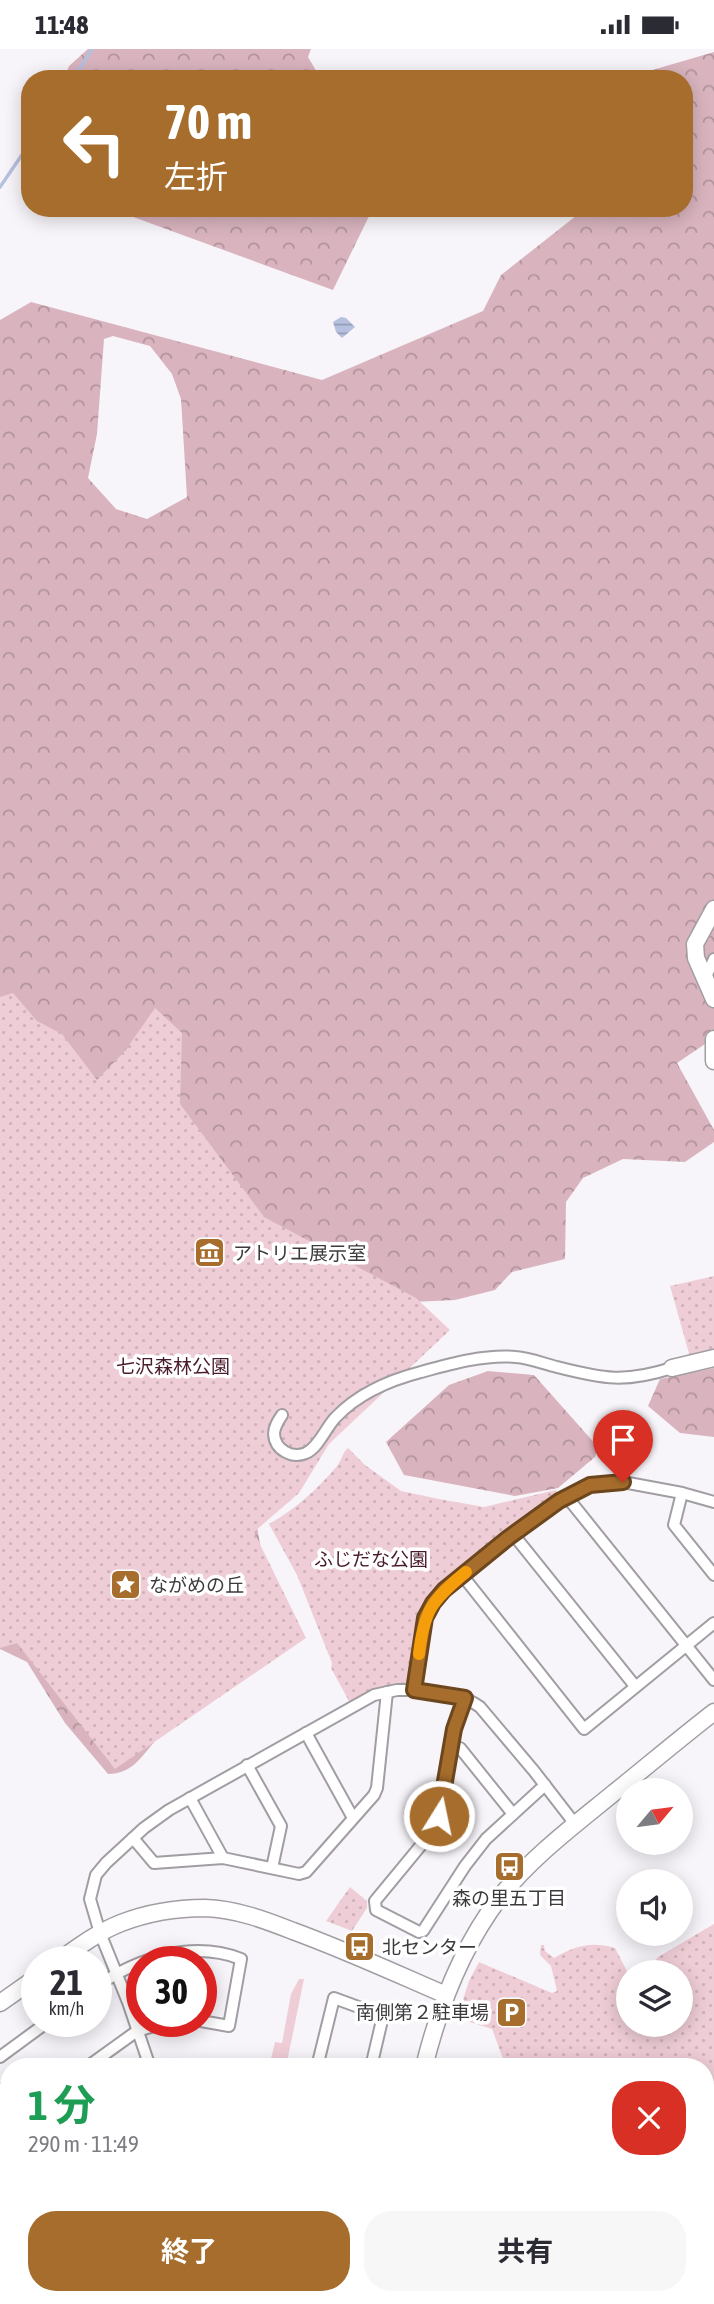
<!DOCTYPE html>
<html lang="ja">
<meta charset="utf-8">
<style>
:root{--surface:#fff;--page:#f7f7f7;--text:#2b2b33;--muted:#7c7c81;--accent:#a66d2c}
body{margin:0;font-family:"Asap Condensed","Noto Sans JP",sans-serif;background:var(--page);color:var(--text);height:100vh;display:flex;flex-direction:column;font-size:26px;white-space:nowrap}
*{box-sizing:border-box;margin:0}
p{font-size:23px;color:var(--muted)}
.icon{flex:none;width:38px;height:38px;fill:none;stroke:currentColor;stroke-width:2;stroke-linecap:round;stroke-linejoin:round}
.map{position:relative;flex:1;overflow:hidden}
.drawer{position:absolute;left:0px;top:2009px;width:714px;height:247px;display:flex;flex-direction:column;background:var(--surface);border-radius:28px 28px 0 0;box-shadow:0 4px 18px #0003}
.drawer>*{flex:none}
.top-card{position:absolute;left:21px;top:21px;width:672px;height:147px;border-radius:28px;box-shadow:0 4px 18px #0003;background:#a66d2c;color:#fff;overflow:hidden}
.needle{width:46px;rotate:61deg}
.fabs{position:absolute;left:616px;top:1729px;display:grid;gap:14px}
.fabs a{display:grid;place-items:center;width:77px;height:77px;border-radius:50%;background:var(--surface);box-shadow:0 4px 18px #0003;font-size:35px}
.speed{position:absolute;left:21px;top:1897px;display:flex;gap:14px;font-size:35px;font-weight:700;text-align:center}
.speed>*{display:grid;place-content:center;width:91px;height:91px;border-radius:50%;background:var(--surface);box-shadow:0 4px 18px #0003;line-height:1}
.speed small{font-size:18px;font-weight:400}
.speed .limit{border:10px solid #d22;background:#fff;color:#111}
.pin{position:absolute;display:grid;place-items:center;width:60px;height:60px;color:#fff;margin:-72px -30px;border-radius:50% 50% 50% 0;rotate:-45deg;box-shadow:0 0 7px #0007}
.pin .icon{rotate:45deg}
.me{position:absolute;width:77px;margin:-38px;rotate:10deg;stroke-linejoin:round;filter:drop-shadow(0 0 5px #0008)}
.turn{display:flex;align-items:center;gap:24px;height:147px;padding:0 28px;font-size:32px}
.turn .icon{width:91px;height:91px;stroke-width:2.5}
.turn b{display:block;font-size:49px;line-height:60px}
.round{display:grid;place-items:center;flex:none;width:74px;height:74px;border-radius:28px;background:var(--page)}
.overview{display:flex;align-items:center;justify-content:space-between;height:119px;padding:0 28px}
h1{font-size:42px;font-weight:700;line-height:52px;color:#1e9e55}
.cta{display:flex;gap:14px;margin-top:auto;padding:14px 28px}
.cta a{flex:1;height:80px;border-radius:28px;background:var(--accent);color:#fff;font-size:28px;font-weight:700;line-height:80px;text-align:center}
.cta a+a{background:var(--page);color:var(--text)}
.status{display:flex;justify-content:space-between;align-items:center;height:49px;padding:0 35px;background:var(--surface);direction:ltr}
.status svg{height:19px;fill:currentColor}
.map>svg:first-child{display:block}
.forest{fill:url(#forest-crowns);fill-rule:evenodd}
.park{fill:url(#park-dots)}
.garden{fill:#efcdd6}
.water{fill:url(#water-rules)}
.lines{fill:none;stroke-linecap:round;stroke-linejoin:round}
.stream{stroke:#b6c0df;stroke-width:3.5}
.street-casing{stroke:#a19da3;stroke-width:14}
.secondary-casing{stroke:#a19da3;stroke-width:19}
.street{stroke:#fff;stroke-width:10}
.secondary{stroke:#fff;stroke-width:16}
.route-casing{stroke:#6c471d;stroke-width:18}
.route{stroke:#a66d2c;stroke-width:12}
.slow{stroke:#f59e0b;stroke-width:12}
.labels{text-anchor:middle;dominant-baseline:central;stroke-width:7;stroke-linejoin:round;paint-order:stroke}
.poi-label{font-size:19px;fill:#3c3a3c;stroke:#fff;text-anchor:start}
.park-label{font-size:19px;fill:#4a1b2c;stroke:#fff}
</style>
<div class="status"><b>11:48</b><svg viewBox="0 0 49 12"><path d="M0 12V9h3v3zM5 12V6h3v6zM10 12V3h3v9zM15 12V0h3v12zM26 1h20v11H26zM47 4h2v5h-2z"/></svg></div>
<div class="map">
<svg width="714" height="2255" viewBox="0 0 714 2255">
<defs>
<pattern id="forest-crowns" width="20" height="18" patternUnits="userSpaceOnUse" patternTransform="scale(1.75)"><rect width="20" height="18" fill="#d9b4be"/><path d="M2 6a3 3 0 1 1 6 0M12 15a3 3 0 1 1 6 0" fill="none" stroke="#b1939c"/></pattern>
<pattern id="park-dots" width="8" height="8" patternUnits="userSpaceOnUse" patternTransform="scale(1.75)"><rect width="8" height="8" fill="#efcdd6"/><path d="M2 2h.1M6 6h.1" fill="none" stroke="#ceb1b9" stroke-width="1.8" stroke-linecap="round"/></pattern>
<pattern id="water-rules" width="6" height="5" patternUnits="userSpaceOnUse" patternTransform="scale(1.75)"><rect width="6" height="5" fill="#b6c0df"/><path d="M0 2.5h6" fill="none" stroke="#959db6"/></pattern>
</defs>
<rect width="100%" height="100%" fill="#f8f5fa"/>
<!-- forest -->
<g class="forest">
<polygon points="88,0 311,0 308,8 321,30 64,30 69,17"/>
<path d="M714 3V989L677 1014 714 1081V1093L685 1113 623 1110 583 1129 566 1153 565 1210 512 1223 495 1241 455 1251 412 1253 257 1478 264 1517 156 1691C141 1708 132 1725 108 1725L65 1674 27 1613 0 1600V271L31 253 322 331 483 262 501 226 586 159H684V30H632V27ZM113 287 150 297 172 325 181 350 187 448 147 470 116 460 88 429 97 385 104 290Z"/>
<polygon points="45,159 373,159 333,241 125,165 49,165"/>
<polygon points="714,1319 714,1388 680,1384 648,1357 660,1330"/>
<polygon points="488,1322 534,1326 598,1398 595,1408 558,1439 515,1447 404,1426 386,1393 449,1336"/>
<polygon points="714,2018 714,2212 705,2211 705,2019"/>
</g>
<!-- park -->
<g class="park">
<polygon points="13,944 37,972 62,985 97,1031 125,1002 155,959 182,984 180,1055 264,1168 416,1249 450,1281 329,1395 299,1444 254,1483 306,1589 115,1720 17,1594 0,1599 0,948"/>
<polygon points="714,1227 714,1302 690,1308 670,1237"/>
<path d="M348 1399 365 1416 401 1442 439 1450 484 1458 556 1441 559 1448 436 1546 410 1638 350 1654 331 1619 332 1614 297 1526 269 1475C295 1460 317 1441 337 1417 342 1411 342 1404 348 1399Z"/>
<polygon points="350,1838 367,1852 367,1859 352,1882 326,1872"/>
<path d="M714 1875V2100L705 2107V2018H506L492 1980 457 1969 469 1932 479 1913 552 1944 557 1942 551 1917 540 1906 541 1896H544L545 1902 554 1909C575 1897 590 1892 615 1899L628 1924V1976H681V1923H646L658 1908Z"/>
<polygon points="705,2213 707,2213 714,2255 392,2255 393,2247 442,2247 464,2252 474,2247 705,2247"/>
<polygon points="9,2235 9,2247 115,2247 104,2255 0,2255 0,2241"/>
</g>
<!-- garden -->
<polygon class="garden" points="299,1930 304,1930 286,2018 269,2018 275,1993 282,1994 291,1945"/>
<!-- water -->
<polygon class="water" points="341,268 346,269 355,278 342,289 336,283 333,273"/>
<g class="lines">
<!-- stream -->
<g class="stream">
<polyline points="73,30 92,0"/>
<polyline points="0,138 30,94"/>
</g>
<defs>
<g id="street">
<polyline points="705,930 714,910"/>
<path d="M282 1366C278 1372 274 1378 274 1385 275 1401 292 1410 306 1404 319 1398 326 1378 336 1368 358 1345 390 1331 421 1323 450 1315 485 1305 516 1308 530 1309 544 1315 557 1318 604 1330 625 1334 672 1319"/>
<polyline points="682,1444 674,1476 714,1526"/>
<polyline points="567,1448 714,1631"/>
<polyline points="513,1485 635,1637"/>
<polyline points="462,1526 584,1680 714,1574"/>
<polyline points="465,1649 454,1680 439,1767 427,1789 375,1852 376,1861 419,1883 423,1882 465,1817 486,1790 545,1736"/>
<polyline points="306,1684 353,1769"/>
<polyline points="451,1697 460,1699 513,1765"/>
<polyline points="247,1716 281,1777 272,1819"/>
<polyline points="190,1749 223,1809"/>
<path d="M575 1775 534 1722 480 1658C461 1644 437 1644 414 1641L422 1580 433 1554 444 1541 507 1489 559 1452 590 1436 623 1433 682 1444 714 1453"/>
<polyline points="133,1789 154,1814 223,1809 299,1825 306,1823 374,1746 377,1739 387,1643"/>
<path d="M96 1938C137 1909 192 1891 241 1910L229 1977 201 1972"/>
<polyline points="0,2008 49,1972"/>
<polyline points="87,2018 137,1982 171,1972"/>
<polyline points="150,2018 128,1953 100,1884 90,1850 96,1826 106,1814 144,1779 169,1761 374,1646 397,1641 414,1641"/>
<polyline points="317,2018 334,1949 383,1967 371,2018"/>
<polyline points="0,2040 9,2052"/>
<polyline points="0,2155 9,2167"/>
<polyline points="0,2229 9,2223"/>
<polyline points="281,2247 284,2250 307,2255"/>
<polyline points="183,2255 194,2247"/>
<polyline points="317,2255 319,2247"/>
</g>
<g id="secondary">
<polyline points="714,860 695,895 696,909 714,950"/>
<polyline points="714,990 714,1012"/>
<polyline points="672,1319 714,1309"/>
<path d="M57 1913C78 1898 98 1883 121 1874 147 1864 178 1859 205 1859 236 1860 265 1871 293 1882 345 1901 395 1924 446 1946"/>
<polyline points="0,1954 37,1928"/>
<path d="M424 2018C439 1957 462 1898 500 1848 531 1809 572 1778 610 1747 645 1719 679 1690 714 1663"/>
<polyline points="370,2255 372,2247"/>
</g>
</defs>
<!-- street casing -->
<use href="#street" class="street-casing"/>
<!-- secondary casing -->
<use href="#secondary" class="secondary-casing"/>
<!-- street -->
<use href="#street" class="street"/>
<!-- secondary -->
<use href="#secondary" class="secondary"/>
</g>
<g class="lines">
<defs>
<polyline id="route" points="439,1767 454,1680 465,1649 414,1641 425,1569 433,1554 444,1541 508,1489 559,1452 590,1436 623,1433"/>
</defs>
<!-- route casing -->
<use href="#route" class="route-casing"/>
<!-- route -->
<use href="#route" class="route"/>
<!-- slow -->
<path class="slow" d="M419 1605C424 1561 432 1551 466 1523"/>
</g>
<!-- icons -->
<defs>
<symbol id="museum-square" viewBox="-11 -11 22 22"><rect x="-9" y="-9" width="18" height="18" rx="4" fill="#a66d2c" stroke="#fff"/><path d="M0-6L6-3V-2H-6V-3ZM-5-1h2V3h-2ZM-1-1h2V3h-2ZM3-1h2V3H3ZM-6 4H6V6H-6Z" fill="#fff"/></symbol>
<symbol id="sight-square" viewBox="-11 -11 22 22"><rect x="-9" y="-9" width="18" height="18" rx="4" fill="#a66d2c" stroke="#fff"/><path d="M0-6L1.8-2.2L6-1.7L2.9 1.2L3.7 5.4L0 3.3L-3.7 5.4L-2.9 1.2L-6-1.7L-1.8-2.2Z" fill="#fff"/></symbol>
<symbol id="bus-square" viewBox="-11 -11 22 22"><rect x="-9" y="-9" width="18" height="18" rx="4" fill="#a66d2c" stroke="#fff"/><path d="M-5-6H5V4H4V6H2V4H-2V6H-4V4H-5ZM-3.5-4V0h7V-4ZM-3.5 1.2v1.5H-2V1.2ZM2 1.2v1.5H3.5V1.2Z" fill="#fff"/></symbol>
<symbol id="parking-square" viewBox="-11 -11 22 22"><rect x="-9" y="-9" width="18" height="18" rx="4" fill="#a66d2c" stroke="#fff"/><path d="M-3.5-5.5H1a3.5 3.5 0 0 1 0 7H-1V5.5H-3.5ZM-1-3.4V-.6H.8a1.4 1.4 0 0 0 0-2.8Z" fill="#fff"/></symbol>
</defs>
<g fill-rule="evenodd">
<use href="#museum-square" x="192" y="1186" width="35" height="35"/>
<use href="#sight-square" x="108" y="1518" width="35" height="35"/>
<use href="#bus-square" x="492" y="1800" width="35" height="35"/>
<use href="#bus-square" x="342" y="1880" width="35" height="35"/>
<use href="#parking-square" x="494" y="1946" width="35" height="35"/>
</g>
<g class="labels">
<!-- poi labels -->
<g class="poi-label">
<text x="233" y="1204">アトリエ展示室</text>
<text x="149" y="1536">ながめの丘</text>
<text x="509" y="1849" text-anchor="middle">森の里五丁目</text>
<text x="382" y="1898">北センター</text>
<text x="489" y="1963" text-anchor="end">南側第２駐車場</text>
</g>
<!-- park labels -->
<g class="park-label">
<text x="173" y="1317">七沢森林公園</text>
<text x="371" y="1510">ふじだな公園</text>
</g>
</g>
</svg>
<div class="fabs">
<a><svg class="needle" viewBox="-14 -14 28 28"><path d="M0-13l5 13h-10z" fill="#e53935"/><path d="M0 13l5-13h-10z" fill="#7c7c81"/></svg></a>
<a><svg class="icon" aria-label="sound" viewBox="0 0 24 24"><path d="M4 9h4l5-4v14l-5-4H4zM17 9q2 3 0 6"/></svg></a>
<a><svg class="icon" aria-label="layers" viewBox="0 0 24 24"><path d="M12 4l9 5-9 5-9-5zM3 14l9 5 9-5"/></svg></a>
</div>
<div class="speed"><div>21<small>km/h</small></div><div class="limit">30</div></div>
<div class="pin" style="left:623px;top:1433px;background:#d93025"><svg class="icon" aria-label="arrive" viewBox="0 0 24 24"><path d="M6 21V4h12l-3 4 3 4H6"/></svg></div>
<svg class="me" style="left:439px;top:1767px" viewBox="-20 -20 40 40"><circle r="17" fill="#a66d2c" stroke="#fff" stroke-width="3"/><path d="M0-11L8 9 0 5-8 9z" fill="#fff"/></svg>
<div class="top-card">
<div class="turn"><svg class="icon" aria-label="left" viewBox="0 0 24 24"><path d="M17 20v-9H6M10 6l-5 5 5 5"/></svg><div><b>70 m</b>左折</div></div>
</div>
<section class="drawer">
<div class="overview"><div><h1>1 分</h1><p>290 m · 11:49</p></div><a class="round" style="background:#d93025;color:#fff"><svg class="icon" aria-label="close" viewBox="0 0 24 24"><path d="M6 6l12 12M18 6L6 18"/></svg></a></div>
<div class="cta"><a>終了</a><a>共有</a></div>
</section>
</div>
